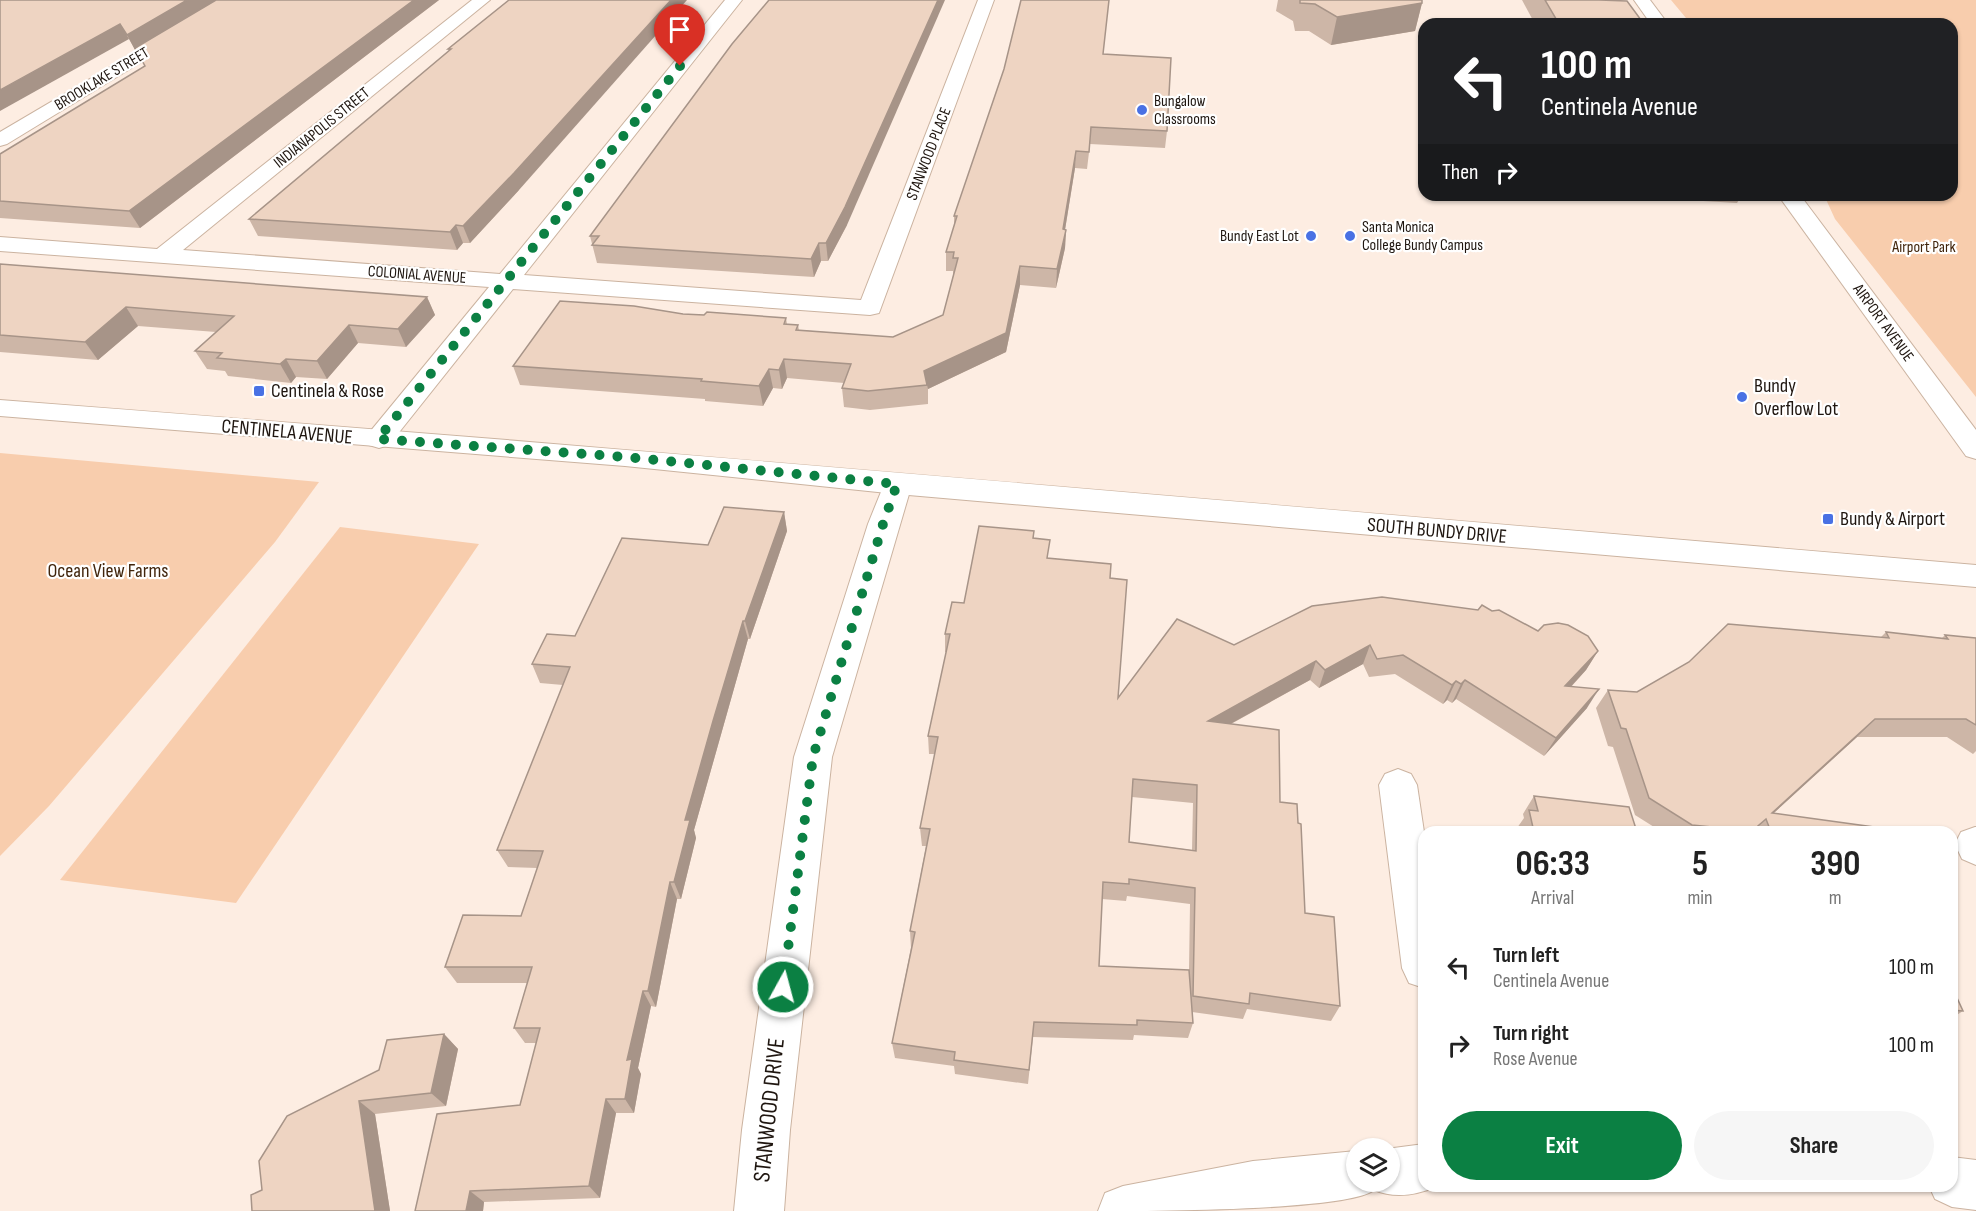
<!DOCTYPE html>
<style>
:root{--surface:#fff;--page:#f6f6f6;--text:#222;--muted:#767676;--accent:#0b8043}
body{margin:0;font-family:"Sofia Sans Condensed",sans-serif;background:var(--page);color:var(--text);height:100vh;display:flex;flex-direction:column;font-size:22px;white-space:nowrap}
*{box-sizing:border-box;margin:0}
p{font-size:20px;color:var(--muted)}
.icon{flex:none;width:33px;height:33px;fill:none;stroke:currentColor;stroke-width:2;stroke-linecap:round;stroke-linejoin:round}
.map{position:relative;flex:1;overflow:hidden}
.side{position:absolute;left:1418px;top:826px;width:540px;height:366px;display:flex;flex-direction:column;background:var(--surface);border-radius:18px;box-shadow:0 2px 4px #0004}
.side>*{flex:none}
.banner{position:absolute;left:1418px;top:18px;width:540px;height:183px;border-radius:18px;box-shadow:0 2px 4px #0004;background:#202124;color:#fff;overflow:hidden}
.fabs{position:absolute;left:1346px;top:1138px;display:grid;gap:12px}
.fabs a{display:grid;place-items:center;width:54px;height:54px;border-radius:50%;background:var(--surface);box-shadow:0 2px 4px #0004;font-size:30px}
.pin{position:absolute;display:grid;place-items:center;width:51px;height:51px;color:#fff;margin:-62px -26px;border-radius:50% 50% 50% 0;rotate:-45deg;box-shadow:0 0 6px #0007}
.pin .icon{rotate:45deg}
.me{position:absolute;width:66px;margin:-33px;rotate:7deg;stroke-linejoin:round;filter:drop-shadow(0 0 4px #0008)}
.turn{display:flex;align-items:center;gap:21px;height:126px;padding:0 24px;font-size:27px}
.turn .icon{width:78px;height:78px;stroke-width:2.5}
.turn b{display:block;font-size:42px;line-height:51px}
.then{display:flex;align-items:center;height:57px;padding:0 24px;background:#0003;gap:12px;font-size:22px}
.eta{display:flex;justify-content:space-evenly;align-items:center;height:102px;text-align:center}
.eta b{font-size:36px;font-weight:700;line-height:42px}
.primary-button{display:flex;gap:12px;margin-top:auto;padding:12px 24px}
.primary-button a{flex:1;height:69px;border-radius:36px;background:var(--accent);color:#fff;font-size:24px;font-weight:700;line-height:69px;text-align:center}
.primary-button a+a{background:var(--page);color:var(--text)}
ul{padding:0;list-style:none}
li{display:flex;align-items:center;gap:18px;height:78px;padding:0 24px}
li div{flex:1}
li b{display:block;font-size:22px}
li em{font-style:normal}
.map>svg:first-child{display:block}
.green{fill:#f8cdad}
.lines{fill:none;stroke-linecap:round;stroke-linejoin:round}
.minor-casing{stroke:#cbb3a0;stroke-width:2}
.major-casing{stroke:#cbb3a0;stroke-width:2}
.minor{fill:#fff;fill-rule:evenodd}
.major{fill:#fff;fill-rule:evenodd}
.wall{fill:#cdb6a7;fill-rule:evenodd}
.shaded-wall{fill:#a79488}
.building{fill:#eed4c2;stroke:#a79488;stroke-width:1.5;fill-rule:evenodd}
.route{stroke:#0b8043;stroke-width:10;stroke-dasharray:0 18}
.poi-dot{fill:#4971e4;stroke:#fff;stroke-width:2}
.labels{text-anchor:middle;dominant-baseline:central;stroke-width:4.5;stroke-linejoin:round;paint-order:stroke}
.far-street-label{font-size:16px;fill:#1f1610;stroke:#fff}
.far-poi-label{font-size:16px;fill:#1f1610;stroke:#fff;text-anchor:start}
.far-park-label{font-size:16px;fill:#41250c;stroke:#fff}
.poi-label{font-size:20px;fill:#1f1610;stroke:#fff;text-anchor:start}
.street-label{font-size:20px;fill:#1f1610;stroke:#fff}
.park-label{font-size:20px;fill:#41250c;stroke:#fff}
.near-street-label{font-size:24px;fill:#1f1610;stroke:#fff}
</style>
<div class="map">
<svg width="1976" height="1211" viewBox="0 0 1976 1211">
<rect width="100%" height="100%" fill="#fdede2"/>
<!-- green -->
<g class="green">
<polygon points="1671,0 1976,0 1976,397 1835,219 1824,195 1952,195 1952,24 1691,24"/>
<polygon points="0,453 319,482 275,542 49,806 0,856"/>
<polygon points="340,527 479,544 236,903 60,880"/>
</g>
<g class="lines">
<defs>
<g id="minor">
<polygon points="224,0 243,0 7,144 0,146 0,132"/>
<polygon points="472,0 490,0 183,250 500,274 725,0 742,0 524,275 861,300 978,0 994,0 879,313 870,315 513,289 389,445 379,448 369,445 365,439 369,433 489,287 0,251 0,237 157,249"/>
<polygon points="1634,0 1650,0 1668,24 1651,24"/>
<polygon points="1778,195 1800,195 1976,430 1976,459 1966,456"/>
<polygon points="897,474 907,477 912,484 832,757 790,1130 784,1211 734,1211 742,1130 794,757 868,524 887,477"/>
<polygon points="1398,769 1411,774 1417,785 1424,832 1424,988 1409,983 1402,968 1379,785 1385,774"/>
<polygon points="1975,827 1976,827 1976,865 1962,859 1955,844 1961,832"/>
<path d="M1424 1144V1186H1438C1417 1195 1395 1199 1374 1190 1348 1211 1144 1211 1098 1211L1105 1193 1123 1186 1253 1161 1356 1151V1182H1389V1149H1386Z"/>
<polygon points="1952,1157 1976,1160 1976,1210 1952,1207 1935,1199 1929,1186 1952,1186"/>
</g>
<path id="major" d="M0 400C659 450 1317 509 1976 565V587L897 494 625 466 0 416Z"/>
</defs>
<!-- minor casing -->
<use href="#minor" class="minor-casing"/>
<!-- major casing -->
<use href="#major" class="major-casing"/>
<!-- minor -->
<use href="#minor" class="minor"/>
<!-- major -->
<use href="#major" class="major"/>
</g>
<!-- wall -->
<g class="wall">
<polygon points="0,0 439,0 140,228 0,218 0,154 145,66 129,39"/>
<polygon points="509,0 519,190 470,243 463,243 457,250 258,236 249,219 449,51 448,49"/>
<polygon points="1278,0 1422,0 1422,3 1415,31 1331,45 1309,31 1295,31 1293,21 1276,11"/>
<polygon points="1522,0 1599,0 1644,24 1535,24"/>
<polygon points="1104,54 1167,131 1165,148 1090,144 1087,169 1075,168 1065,230 1066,230 1065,248 1056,288 1020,285 1006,352 928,389 928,404 870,410 844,407 842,388 844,383 787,378 782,389 773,388 763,406 705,401 705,399 520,385 513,366 683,314 786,318 787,324 798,325 799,330 893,337 943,315 953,276 953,271 946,271 946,252 954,226 954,216"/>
<polygon points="1601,195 1742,195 1737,203"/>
<polygon points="847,225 828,261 821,261 814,277 597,263 590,236"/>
<polygon points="0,264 427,297 435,315 406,347 358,343 327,379 296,377 291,383 228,376 225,371 207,369 195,351 216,332 138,326 98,360 0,352"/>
<polygon points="784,512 787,531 750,639 748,639 694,830 696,838 681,899 677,899 656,1007 651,1006 638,1068 641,1074 634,1113 616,1113 600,1198 484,1202 483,1211 415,1211 520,1105 536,1043 525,1043 514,1028 527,983 457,983 445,967 521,916 537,868 508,867 497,850 563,685 540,683 532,664 575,636 708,545"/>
<path d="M1034 531V538L1049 559 1110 578 1118 698 1234 645 1492 611 1538 631 1598 651 1586 670 1571 687 1587 708 1544 756 1456 699 1452 703 1447 700 1443 704 1395 674 1369 677 1363 664 1319 688 1310 680 1231 724 1280 802 1305 913 1340 1006 1331 1021 1247 1009 1243 1019 1192 1012 1193 1023 1188 1038 1134 1035 1133 1040 1033 1037 1028 1084 955 1074 954 1066 895 1058 892 1043 911 948 910 931 926 846H922L920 828 935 754H929L928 736 946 652H945V634L964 603ZM1132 797 1193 803 1192 850 1129 842ZM1127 896 1190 904 1189 970 1099 966 1102 899 1126 901Z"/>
<polygon points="1886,632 1942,638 1945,635 1976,638 1976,751 1973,754 1947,737 1857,737 1774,813 1877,832 1662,832 1635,815 1613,747 1608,746 1596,708 1608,690 1637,692 1881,637"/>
<polygon points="1534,796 1637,832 1518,832 1517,828 1524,818 1523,814"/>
<polygon points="1952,987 1963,1011 1952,1018"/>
<polygon points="444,1034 458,1049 446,1106 375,1114 390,1211 252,1211 379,1070"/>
</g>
<!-- shaded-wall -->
<g class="shaded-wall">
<polygon points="187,0 220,0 135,50 127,35"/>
<polygon points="414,0 439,0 140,228 129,211"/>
<polygon points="671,0 687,0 519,190 470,243 463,226"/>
<polygon points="938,0 945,0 847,225 828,261 826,243"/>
<polygon points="1422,3 1415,31 1331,45 1337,17"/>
<polygon points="120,24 129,39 0,111 0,90"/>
<polygon points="1076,151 1075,168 1062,248 1063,229"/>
<polygon points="456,225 463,243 457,250 450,232"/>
<polygon points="1066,230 1065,248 1056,288 1057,269"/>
<polygon points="819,243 821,261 814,277 811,259"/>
<polygon points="1020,266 1020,285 1006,352 928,389 924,371"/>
<polygon points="427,297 435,315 406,347 398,329"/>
<polygon points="126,307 138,326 98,360 85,342"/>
<polygon points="349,325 358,343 327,379 317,361"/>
<polygon points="286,359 296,377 291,383 280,364"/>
<polygon points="784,359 787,378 782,389 779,370"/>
<polygon points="769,369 773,388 763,406 759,386"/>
<polygon points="784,512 787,531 750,639 745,621"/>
<polygon points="743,621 748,639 694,830 696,838 681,899 674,882 685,820 713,721"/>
<polygon points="1370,645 1363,664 1319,688 1325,670"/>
<polygon points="1598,651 1586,670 1554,705 1565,686"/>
<polygon points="1316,661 1310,680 1203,739 1208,721"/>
<polygon points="1465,680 1456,699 1452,703 1461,684"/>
<polygon points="1456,681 1447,700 1443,704 1452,685"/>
<polygon points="1599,689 1587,708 1544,756 1556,738"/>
<polygon points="1875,719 1857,737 1766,820 1772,813"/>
<polygon points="670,882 677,899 656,1007 648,991"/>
<polygon points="643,991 651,1006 638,1068 641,1074 634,1113 625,1099 627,1060"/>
<polygon points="444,1034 458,1049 446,1106 431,1093"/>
<polygon points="606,1099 616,1113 600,1198 589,1186"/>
<polygon points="359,1101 375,1114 390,1211 375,1211"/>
<polygon points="470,1191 484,1202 483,1211 466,1211"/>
</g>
<!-- building -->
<g class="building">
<polygon points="0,0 187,0 127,35 120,24 0,90"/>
<polygon points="216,0 414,0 129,211 0,201 0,154 145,66 135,48"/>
<polygon points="509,0 671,0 514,173 463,226 456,225 450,232 249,219 451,49 448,49"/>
<polygon points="769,0 938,0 845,207 826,243 819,243 811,259 592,245 599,236 590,236 732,44"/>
<polygon points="1021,0 1109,0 1103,54 1171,58 1167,131 1091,127 1089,152 1076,151 1063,229 1066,230 1057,269 1020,266 1006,333 924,371 927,385 868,391 842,388 851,364 784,359 779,370 769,369 759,386 701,381 702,379 513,366 560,301 634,306 683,314 704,315 707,312 786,318 784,324 798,325 796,330 893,337 943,315 958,258 953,258 954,252 946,252 957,216 954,216 1004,69"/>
<polygon points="1300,0 1422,0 1422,3 1337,17 1315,4 1300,3"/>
<polygon points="1545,0 1599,0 1627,1 1644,24 1559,24"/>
<polygon points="0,264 427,297 398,329 349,325 317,361 286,359 280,364 217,358 222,353 195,351 234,316 126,307 85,342 0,335"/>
<polygon points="724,507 784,512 745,621 743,621 713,721 685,820 690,820 674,882 670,882 648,991 643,991 627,1060 632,1059 625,1099 606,1099 589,1186 470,1191 466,1211 415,1211 437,1114 520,1105 540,1028 514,1028 532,967 445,967 463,915 521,916 543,851 497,850 570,667 532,664 547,634 575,636 622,538 708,545"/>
<path d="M979 526 1034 531 1033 538 1050 540 1047 558 1111 564 1110 578 1127 580 1118 698 1177 619 1234 645 1312 606 1382 597 1478 610 1482 605 1492 611 1499 610 1538 631 1544 625 1558 623 1568 625 1588 636 1598 651 1565 686 1599 689 1556 738 1465 680 1461 684 1456 681 1452 685 1403 655 1377 659 1370 645 1325 670 1316 661 1208 721 1279 730 1280 802 1297 804 1298 823 1301 824 1305 913 1334 917 1340 1006 1250 993 1249 1004 1193 996 1195 888 1129 879V884L1103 882 1099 966 1189 970 1193 1023 1137 1020V1025L1034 1022 1029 1070 954 1060 955 1052 892 1043 915 932 910 931 930 829 920 828 938 737 928 736 950 634H945L952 602 964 603ZM1133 779 1197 785 1196 851 1129 842Z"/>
<polygon points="1728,624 1889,638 1886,632 1948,639 1945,635 1976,638 1976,725 1966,719 1875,719 1772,813 1874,827 1877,832 1771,832 1766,819 1752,831 1692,825 1649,798 1626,729 1621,728 1608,690 1637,692 1689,662"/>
<polygon points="1534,796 1629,807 1637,832 1534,832 1529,810 1538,811"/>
<polygon points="1952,987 1963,1011 1952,1010"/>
<polygon points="444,1034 431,1093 359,1101 375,1211 252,1211 251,1195 262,1190 259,1161 287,1116 379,1070 387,1040"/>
</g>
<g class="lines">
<!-- route -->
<polyline class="route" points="680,66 378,439 626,457 897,484 883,524 813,757 783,987"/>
</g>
<!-- markers -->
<g class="poi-dot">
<circle cx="1142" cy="110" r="6"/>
<circle cx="1311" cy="236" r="6"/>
<circle cx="1350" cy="236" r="6"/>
<rect x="253" y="385" width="12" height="12" rx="3"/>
<circle cx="1742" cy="397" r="6"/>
<rect x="1822" y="513" width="12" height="12" rx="3"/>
</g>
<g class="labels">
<!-- far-street labels -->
<g class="far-street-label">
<text transform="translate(102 79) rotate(-31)">BROOKLAKE STREET</text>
<text transform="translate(322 128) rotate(-39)">INDIANAPOLIS STREET</text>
<text transform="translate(929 154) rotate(-69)">STANWOOD PLACE</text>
<text transform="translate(417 275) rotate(4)">COLONIAL AVENUE</text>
<text transform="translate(1883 323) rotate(54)">AIRPORT AVENUE</text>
</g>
<!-- far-poi labels -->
<g class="far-poi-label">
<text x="1154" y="101">Bungalow<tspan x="1154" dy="18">Classrooms</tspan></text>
<text x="1362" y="227">Santa Monica<tspan x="1362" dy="18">College Bundy Campus</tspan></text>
<text x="1299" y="236" text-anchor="end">Bundy East Lot</text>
</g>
<!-- far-park labels -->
<g class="far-park-label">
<text x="1924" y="247">Airport Park</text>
</g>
<!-- poi labels -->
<g class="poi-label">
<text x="1754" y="386">Bundy<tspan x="1754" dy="23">Overflow Lot</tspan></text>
<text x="271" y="391">Centinela &amp; Rose</text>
<text x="1840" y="519">Bundy &amp; Airport</text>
</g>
<!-- street labels -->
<g class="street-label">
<text transform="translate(287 432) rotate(5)">CENTINELA AVENUE</text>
<text transform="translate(1437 531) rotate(5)">SOUTH BUNDY DRIVE</text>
</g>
<!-- park labels -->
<g class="park-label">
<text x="108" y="571">Ocean View Farms</text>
</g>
<!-- near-street labels -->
<g class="near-street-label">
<text transform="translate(769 1110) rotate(-84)">STANWOOD DRIVE</text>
</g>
</g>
</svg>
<div class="fabs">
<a><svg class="icon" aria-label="layers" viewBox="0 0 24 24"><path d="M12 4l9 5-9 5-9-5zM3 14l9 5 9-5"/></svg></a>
</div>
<div class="pin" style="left:680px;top:66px;background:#d93025"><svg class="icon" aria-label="arrive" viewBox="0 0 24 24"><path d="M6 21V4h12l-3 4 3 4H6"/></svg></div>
<svg class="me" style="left:783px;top:987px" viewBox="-20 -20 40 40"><circle r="17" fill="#0b8043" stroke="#fff" stroke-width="3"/><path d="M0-11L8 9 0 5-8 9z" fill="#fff"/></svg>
<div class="banner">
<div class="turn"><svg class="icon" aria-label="left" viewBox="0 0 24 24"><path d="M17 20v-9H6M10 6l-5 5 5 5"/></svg><div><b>100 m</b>Centinela Avenue</div></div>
<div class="then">Then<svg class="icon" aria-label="right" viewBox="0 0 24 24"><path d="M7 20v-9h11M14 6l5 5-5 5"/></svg></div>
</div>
<section class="side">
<div class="eta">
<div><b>06:33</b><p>Arrival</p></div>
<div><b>5</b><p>min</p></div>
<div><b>390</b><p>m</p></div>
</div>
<ul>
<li><svg class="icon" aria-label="left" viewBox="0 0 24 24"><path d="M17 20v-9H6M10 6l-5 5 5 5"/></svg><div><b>Turn left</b><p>Centinela Avenue</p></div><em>100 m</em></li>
<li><svg class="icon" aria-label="right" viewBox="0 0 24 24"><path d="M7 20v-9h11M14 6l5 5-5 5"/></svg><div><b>Turn right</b><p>Rose Avenue</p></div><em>100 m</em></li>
</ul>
<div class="primary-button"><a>Exit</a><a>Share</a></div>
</section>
</div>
